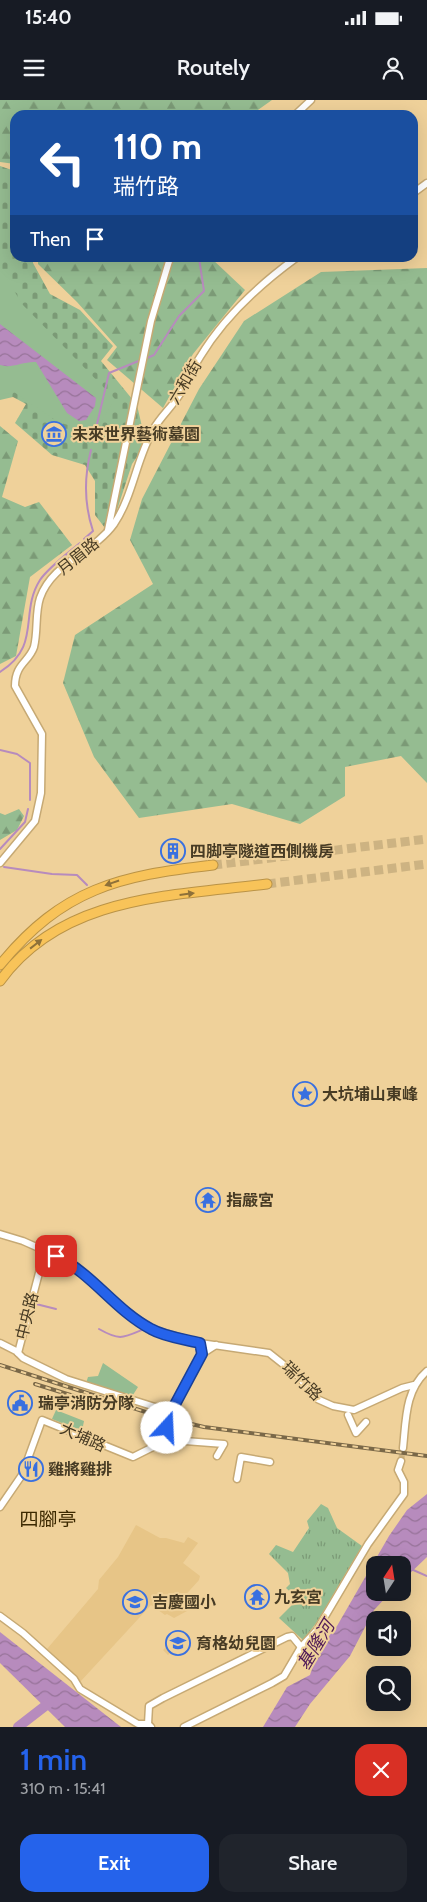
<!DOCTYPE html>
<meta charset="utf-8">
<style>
:root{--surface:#171b24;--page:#20242c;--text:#f1f3f6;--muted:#9ea1a6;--accent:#2563eb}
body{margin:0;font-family:Cabin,"Noto Sans TC",sans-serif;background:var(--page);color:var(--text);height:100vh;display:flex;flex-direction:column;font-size:19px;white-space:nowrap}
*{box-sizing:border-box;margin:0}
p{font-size:16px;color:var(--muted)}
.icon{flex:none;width:28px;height:28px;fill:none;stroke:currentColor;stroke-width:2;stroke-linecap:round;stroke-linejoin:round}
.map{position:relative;height:1627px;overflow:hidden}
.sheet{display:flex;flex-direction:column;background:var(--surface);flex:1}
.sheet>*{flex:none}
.guide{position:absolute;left:10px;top:10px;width:408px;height:152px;border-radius:15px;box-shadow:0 5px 20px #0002;background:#1a4fa0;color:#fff;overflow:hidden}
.needle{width:32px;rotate:12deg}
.buttons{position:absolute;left:366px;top:1456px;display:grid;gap:10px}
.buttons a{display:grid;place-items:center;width:45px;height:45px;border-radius:10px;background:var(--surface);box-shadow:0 5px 20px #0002;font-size:25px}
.pin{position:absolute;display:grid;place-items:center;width:42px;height:42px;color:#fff;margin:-21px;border-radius:10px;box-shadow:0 2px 8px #0006}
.me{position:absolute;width:55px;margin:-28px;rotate:20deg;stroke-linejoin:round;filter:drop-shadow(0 0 4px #0008)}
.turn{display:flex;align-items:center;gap:18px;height:105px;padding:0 20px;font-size:22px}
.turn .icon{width:65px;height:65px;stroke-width:2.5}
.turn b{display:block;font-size:35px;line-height:42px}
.then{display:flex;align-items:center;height:48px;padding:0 20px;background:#0003;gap:10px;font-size:19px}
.round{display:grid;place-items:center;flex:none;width:52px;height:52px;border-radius:15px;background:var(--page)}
.head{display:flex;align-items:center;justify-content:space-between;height:85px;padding:0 20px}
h1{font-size:30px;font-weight:600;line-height:38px;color:var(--accent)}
.button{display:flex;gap:10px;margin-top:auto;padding:10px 20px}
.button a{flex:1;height:58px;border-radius:15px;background:var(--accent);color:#fff;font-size:20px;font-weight:600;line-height:58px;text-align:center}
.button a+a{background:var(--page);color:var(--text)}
.status{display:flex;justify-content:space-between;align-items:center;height:35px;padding:0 25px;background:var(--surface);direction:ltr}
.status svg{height:14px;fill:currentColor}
header{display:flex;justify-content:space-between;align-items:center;height:65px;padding:0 20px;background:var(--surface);font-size:22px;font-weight:600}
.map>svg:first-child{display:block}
.built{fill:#e7c587}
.grass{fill:url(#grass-tufts)}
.forest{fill:url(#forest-firs)}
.cemetery{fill:url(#cemetery-stones)}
.green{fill:#95bc91}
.water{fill:url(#water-waves)}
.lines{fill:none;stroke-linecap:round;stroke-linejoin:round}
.stream{stroke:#b78bbd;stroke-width:2}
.river{stroke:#b78bbd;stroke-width:10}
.minor-tunnel{stroke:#cdb382;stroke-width:6;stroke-dasharray:6 3;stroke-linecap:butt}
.highway-tunnel{stroke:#cdb382;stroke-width:9;stroke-dasharray:9 4.5;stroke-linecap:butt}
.minor-casing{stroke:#c6a974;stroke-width:9}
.highway-casing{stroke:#ba9346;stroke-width:11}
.minor{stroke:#fff;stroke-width:6}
.highway{stroke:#f8c359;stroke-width:9}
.rail-casing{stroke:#7a6848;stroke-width:4}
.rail{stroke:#efd19a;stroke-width:2;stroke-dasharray:5.5;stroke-linecap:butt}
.oneway{fill:#8e7139}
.route-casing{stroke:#184099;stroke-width:12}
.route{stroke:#2563eb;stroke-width:9}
.labels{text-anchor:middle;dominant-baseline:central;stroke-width:4;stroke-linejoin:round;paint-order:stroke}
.street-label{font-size:16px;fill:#473b24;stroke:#efd19a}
.poi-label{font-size:16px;font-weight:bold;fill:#473b24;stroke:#efd19a;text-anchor:start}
.water-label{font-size:18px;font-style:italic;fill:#4f1957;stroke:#efd19a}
.quarter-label{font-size:19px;fill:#3c2900;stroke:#efd19a}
</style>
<div class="status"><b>15:40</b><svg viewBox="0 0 49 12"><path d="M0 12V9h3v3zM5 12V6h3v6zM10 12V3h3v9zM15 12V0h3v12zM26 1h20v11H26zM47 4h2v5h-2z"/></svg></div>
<header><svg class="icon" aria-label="menu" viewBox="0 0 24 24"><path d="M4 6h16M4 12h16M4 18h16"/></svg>Routely<svg class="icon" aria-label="person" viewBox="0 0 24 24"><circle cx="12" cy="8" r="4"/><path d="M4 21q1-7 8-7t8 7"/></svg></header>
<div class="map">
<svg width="427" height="1627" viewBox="0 0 427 1627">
<defs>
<pattern id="grass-tufts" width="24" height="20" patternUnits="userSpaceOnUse" patternTransform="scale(1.25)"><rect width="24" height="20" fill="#95bc91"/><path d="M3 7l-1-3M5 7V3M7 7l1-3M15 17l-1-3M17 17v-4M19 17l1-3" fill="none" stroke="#7b9a76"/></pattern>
<pattern id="forest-firs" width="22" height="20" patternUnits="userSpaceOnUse" patternTransform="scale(1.25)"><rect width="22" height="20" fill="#95bc91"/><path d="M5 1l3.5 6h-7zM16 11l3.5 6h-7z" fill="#7b9a76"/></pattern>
<pattern id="cemetery-stones" width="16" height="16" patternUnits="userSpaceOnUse" patternTransform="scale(1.25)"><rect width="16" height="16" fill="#95bc91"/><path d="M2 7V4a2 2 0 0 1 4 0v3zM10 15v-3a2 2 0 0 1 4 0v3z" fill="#7b9a76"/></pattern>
<pattern id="water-waves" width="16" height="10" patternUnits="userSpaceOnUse" patternTransform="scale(1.25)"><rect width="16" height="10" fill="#b78bbd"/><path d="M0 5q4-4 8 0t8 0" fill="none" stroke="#977399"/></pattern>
</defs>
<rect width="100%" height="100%" fill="#efd19a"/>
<!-- built -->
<g class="built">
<polygon points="136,1425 160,1438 166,1438 184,1443 188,1437 198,1443 183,1463 200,1476 199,1480 181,1500 187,1511 174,1518 167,1514 165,1515 151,1505 80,1582 47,1549 98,1489 99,1480 118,1457"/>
<polygon points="183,1530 190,1537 178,1550 175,1548 168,1555 163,1550"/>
</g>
<!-- grass -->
<polygon class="grass" points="321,1404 328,1408 337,1428 362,1446 317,1522 303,1540 279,1518 298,1499 286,1488 290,1484 288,1473 269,1454 276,1445 293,1452 309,1428 307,1421"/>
<!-- forest -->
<g class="forest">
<polygon points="0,0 272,0 251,15 15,15 15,64 0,62"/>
<polygon points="38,158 211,158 245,190 193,254 163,308 107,260 117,247 77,202 38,164"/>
<polygon points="427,168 427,683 401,656 345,667 345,696 300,724 232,704 139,718 94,657 63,583 75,535 153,484 130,440 142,399 199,289 244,221 321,172"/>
<polygon points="0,326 18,341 2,397 25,407 39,402 72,445 30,477 16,556 0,564"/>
<polygon points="19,709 24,716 17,730 0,740 0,713 5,715"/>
</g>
<!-- cemetery -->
<polygon class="cemetery" points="0,66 15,71 15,158 33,158 33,163 50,194 80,210 113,246 101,261 137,305 146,344 132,364 117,410 105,428 95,415 95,381 85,365 52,355 15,323 26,304 13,297 0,300"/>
<!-- green -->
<g class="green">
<polygon points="0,167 22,204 115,299 94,333 58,322 14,292 0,295"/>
<polygon points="103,1263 138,1287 131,1298 86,1283 88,1277 98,1276"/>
<polygon points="56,1310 84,1321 82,1331 52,1319"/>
</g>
<!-- water -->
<g class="water">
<path d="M0 224 96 298 95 306 86 320 79 321 67 313 36 262C24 261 11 269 0 265Z"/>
<polygon points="427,1394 427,1457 403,1480 402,1465 375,1465 375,1492 390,1493 374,1510 350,1556 310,1604 295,1627 263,1627 287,1587 310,1575 318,1550 337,1526 389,1436 407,1410"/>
<polygon points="0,1532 121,1627 65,1627 0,1563"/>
</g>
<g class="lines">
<!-- stream -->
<g class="stream">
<polyline points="145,259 154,255 179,216 204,191 199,158"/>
<polyline points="93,341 109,273 141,260"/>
<path d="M84 439 93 431C84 404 84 377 91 350"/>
<path d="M0 572C42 546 19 513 40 480 48 468 68 453 80 443"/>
<polyline points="0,650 17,654 30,663 30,700"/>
<polyline points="0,749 25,722 28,709"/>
<polyline points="4,767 52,774 77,775 87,785"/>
<polyline points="36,1204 56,1209"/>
<path d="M99 1229C120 1241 123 1238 144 1229"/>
<polyline points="411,1469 427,1476"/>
</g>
<!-- river -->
<polyline class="river" points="18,1627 49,1603"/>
<!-- minor-tunnel -->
<polyline class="minor-tunnel" points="401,1361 403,1348"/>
<!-- highway-tunnel -->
<g class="highway-tunnel">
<polyline points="213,765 427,739"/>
<polyline points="267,784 427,764"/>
</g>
<defs>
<g id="minor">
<polyline points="295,15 311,0"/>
<polyline points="412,94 427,83"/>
<polyline points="108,430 151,221 170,158"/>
<path d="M0 763 35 721 41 693 42 634 15 586C15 564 29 562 34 547 38 531 35 513 40 498 52 463 93 453 114 424 133 396 136 360 153 330 160 317 172 307 180 294 187 282 192 269 200 257 224 217 259 185 296 158"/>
<polyline points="0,1134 23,1141 68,1161 80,1170 115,1203 151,1229 200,1243 269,1253 298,1276 315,1298 333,1306 354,1310 402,1288 414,1285"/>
<polyline points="0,1243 16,1251 23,1258 66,1279 171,1312"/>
<polyline points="18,1253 45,1150"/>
<polyline points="202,1254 216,1245"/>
<polyline points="348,1315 356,1333 366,1322"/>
<polyline points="161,1343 168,1345 172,1340 224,1344 217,1356"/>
<path d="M403 1348C406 1320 405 1290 427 1271"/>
<polyline points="237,1379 241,1357 270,1362"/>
<polyline points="0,1407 22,1375 42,1320 133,1357 161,1343 171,1312 202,1254 200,1243"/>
<polyline points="0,1516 23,1533 74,1579 80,1589 138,1624 148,1624 151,1627"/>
<polyline points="148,1624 149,1606 163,1598 287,1537 292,1536 301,1547"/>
<polyline points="184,1627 272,1583 284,1576 301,1547 317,1530 368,1444 404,1394 404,1382 398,1370 401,1361"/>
</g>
<g id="highway">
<path d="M0 865C63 788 119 776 213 765"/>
<path d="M0 881C62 795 172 796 267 784"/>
</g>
</defs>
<!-- minor casing -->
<use href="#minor" class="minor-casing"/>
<!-- highway casing -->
<use href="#highway" class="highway-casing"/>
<!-- minor -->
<use href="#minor" class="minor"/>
<!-- highway -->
<use href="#highway" class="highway"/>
<defs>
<g id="rail">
<polyline points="0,1265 158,1316 204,1327 427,1356"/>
<polyline points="35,1284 93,1302"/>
</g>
</defs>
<!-- rail casing -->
<use href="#rail" class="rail-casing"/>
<!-- rail -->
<use href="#rail" class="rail"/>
</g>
<!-- one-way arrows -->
<defs><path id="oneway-solid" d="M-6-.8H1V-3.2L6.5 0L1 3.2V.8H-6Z" transform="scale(1.25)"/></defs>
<g class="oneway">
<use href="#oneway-solid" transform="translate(112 783) rotate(161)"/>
<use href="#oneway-solid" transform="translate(187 794) rotate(-7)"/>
<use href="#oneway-solid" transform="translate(36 844) rotate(-38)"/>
</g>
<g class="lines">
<defs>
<path id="route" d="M56 1156C93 1174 115 1210 151 1229 165 1237 184 1239 200 1243L202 1254 171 1312 167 1328"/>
</defs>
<!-- route casing -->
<use href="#route" class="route-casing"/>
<!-- route -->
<use href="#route" class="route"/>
</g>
<!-- icons -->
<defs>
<symbol id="museum-ring" viewBox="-11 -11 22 22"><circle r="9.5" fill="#efd19a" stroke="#3970e0" stroke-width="1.5"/><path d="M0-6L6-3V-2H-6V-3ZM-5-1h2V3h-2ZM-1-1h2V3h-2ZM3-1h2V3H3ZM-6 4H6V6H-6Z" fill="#3970e0"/></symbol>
<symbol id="building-ring" viewBox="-11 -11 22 22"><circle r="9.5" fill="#efd19a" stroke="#3970e0" stroke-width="1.5"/><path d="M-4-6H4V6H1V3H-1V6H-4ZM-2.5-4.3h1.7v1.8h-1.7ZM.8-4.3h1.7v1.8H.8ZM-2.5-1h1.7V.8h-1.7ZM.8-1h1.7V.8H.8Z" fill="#3970e0"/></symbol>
<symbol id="sight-ring" viewBox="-11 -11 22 22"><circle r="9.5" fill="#efd19a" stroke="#3970e0" stroke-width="1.5"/><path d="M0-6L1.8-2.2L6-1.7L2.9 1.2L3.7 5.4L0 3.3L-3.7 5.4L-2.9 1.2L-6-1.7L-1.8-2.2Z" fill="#3970e0"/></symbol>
<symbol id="temple-ring" viewBox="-11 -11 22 22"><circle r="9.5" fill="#efd19a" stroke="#3970e0" stroke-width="1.5"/><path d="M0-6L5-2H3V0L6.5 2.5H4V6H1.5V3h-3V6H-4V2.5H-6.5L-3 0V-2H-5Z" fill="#3970e0"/></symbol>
<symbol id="civic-ring" viewBox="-11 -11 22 22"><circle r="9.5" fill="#efd19a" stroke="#3970e0" stroke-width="1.5"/><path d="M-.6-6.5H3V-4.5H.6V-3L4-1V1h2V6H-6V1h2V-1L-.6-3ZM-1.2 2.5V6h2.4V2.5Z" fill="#3970e0"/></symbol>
<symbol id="restaurant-ring" viewBox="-11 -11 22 22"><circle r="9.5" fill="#efd19a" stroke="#3970e0" stroke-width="1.5"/><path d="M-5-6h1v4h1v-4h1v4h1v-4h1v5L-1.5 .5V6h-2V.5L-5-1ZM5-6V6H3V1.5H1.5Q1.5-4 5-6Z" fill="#3970e0"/></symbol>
<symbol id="school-ring" viewBox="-11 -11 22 22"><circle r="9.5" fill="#efd19a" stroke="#3970e0" stroke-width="1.5"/><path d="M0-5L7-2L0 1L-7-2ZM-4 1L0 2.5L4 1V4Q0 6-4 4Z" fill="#3970e0"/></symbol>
</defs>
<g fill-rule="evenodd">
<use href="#museum-ring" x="40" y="320" width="28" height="28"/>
<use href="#building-ring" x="159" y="737" width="28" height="28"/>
<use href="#sight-ring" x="291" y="980" width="28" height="28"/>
<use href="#temple-ring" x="194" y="1086" width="28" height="28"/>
<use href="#civic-ring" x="6" y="1289" width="28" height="28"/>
<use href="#restaurant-ring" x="17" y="1355" width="28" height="28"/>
<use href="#temple-ring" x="243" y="1483" width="28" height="28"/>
<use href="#school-ring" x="121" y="1488" width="28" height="28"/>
<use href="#school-ring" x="164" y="1529" width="28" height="28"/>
</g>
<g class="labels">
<!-- street labels -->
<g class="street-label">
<text transform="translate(185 282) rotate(-59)">六和街</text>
<text transform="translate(78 456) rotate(-39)">月眉路</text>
<text transform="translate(27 1216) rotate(-76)">中央路</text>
<text transform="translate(302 1281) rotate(44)">瑞竹路</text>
<text transform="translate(83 1337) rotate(24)">大埔路</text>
</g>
<!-- poi labels -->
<g class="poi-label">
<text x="72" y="334">未來世界藝術墓園</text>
<text x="190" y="751">四脚亭隧道西側機房</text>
<text x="322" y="994">大坑埔山東峰</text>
<text x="226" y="1100">指嚴宮</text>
<text x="38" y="1303">瑞亭消防分隊</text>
<text x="48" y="1369">雞將雞排</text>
<text x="274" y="1497">九玄宮</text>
<text x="152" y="1502">吉慶國小</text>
<text x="196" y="1543">育格幼兒園</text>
</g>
<!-- water labels -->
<g class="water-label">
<text transform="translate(316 1545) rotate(-59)">基隆河</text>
</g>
<!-- quarter labels -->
<g class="quarter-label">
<text x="48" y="1419">四腳亭</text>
</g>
</g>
</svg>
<div class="buttons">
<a><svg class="needle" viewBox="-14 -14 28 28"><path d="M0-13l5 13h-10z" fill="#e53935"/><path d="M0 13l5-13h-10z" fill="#9ea1a6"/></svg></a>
<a><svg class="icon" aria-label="sound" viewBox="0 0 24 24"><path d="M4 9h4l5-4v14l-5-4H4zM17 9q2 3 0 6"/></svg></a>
<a><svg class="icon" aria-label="search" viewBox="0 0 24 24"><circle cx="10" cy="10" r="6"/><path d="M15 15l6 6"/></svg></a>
</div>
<div class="pin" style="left:56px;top:1156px;background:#d93025"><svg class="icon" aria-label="arrive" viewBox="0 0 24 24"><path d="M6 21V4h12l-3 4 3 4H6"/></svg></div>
<svg class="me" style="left:167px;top:1328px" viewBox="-20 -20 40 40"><circle r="19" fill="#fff"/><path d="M0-13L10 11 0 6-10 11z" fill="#2563eb"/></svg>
<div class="guide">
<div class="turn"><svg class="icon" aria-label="left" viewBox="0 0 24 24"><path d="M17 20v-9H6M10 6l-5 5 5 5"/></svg><div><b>110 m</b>瑞竹路</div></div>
<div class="then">Then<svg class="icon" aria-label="arrive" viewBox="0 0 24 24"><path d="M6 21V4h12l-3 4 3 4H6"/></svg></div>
</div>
</div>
<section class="sheet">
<div class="head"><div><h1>1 min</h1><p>310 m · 15:41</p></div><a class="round" style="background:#d93025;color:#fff"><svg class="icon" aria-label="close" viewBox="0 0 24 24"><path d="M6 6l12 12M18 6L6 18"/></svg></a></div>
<div class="button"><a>Exit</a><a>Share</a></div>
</section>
